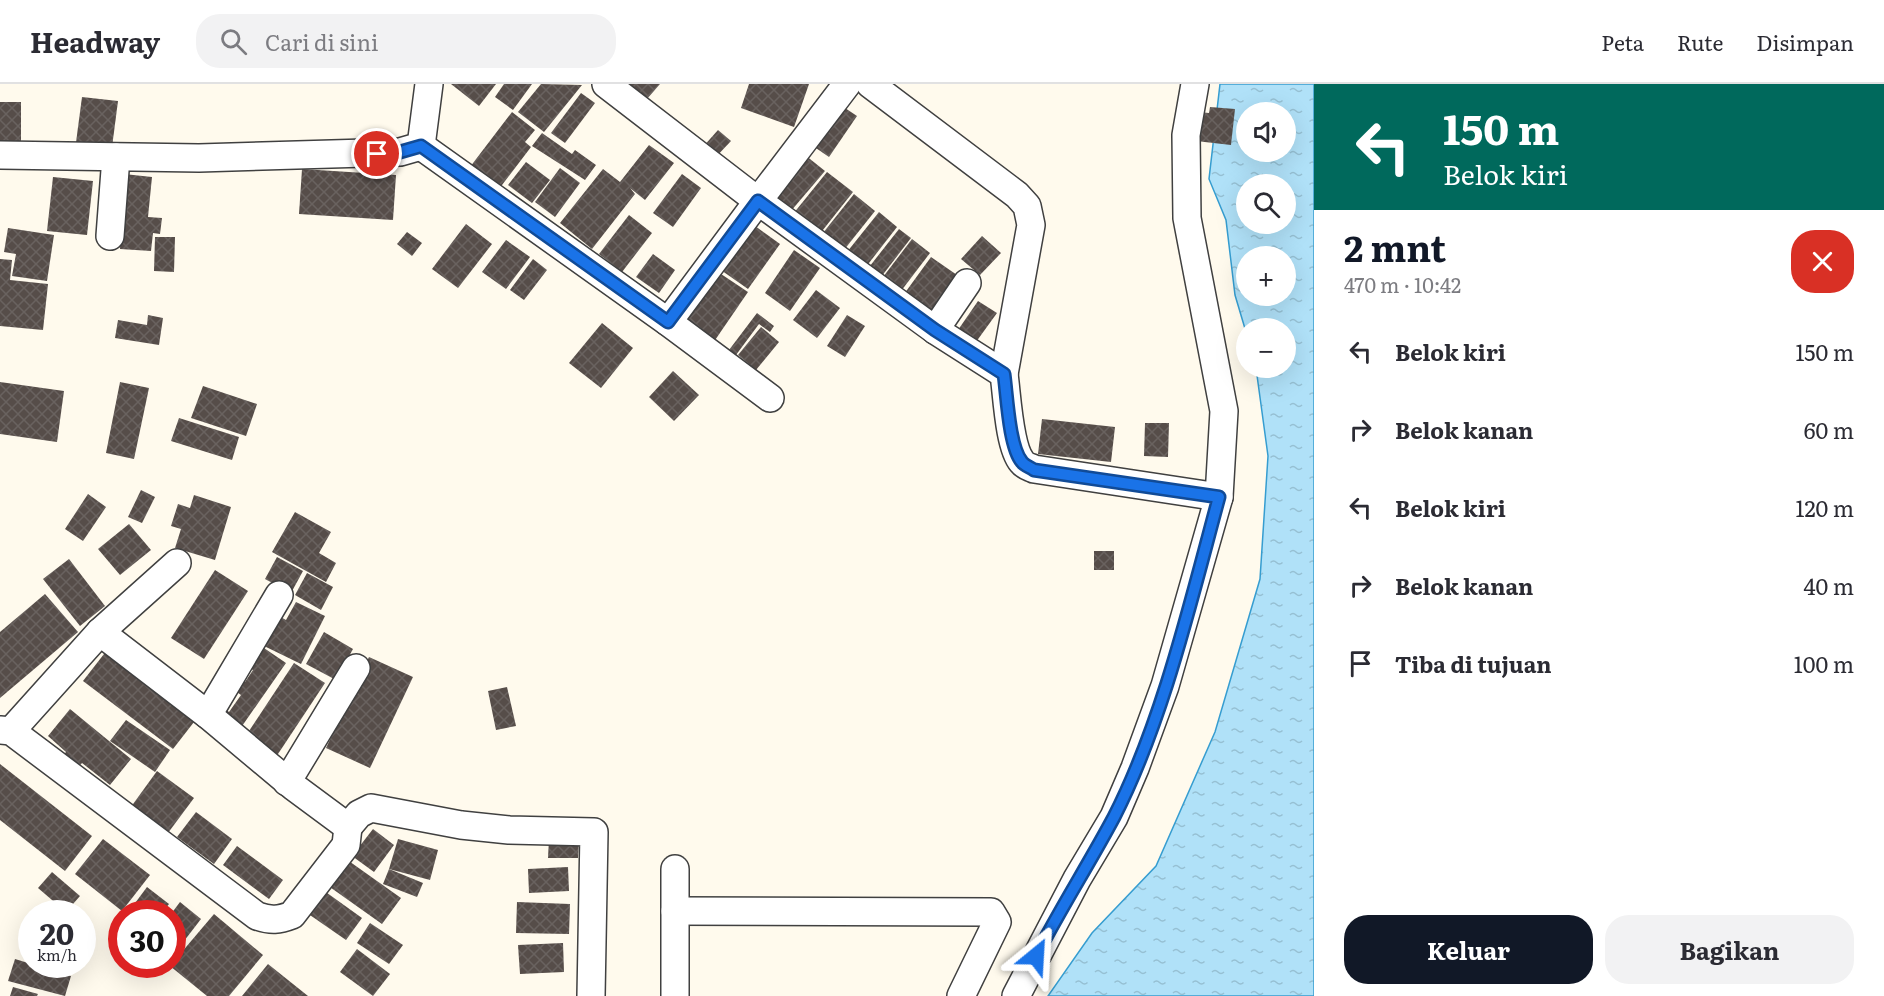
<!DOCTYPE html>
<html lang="id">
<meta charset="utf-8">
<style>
:root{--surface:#fff;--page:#f2f2f3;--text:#2b2b33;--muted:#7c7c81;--line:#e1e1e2;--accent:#111827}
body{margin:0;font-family:Literata,serif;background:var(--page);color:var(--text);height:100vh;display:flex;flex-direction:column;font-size:22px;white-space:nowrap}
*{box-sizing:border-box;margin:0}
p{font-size:20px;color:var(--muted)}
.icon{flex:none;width:33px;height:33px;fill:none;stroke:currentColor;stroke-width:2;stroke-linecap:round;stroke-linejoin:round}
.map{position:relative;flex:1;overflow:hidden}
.sheet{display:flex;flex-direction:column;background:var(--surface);width:570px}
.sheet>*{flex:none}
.hud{background:#00695c;color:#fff;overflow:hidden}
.buttons{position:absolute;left:1236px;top:18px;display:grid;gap:12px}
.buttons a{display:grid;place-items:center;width:60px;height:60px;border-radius:50%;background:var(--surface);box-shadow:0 6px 24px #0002;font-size:30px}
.speed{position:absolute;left:18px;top:816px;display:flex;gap:12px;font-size:30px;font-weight:700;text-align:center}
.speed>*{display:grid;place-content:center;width:78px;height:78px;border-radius:50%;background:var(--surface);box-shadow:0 6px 24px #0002;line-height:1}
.speed small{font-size:15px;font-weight:400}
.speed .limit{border:9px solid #d22;background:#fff;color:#111}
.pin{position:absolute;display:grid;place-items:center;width:51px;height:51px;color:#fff;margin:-26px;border:3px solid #fff;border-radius:50%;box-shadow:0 2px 6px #0007}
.me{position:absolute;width:66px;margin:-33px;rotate:27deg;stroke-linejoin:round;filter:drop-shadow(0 0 4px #0008)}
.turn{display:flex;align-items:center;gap:21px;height:126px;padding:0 30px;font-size:27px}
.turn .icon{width:78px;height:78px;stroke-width:2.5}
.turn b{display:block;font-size:42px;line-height:51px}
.round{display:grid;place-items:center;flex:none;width:63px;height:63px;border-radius:24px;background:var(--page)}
.head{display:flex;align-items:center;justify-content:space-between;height:102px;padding:0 30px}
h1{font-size:36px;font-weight:700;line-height:45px;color:var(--accent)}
.primary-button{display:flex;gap:12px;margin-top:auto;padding:12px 30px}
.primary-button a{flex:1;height:69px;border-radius:24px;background:var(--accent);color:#fff;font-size:24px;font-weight:700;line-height:69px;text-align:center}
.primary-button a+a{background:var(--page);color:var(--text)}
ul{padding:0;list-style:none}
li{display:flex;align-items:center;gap:18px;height:78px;padding:0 30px}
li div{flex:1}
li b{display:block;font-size:22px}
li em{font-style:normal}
header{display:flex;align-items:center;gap:36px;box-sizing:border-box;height:84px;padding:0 30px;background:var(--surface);border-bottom:2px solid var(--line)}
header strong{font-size:28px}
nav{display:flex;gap:33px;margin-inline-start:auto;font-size:21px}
.search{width:420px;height:54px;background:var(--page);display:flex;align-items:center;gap:15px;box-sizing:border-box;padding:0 21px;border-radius:24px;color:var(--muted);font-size:22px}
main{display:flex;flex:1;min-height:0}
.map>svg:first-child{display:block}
.water{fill:url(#water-ripples);stroke:#369dd0;stroke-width:1.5;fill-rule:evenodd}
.building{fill:url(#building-cross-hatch)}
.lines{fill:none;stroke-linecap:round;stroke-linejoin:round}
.minor-casing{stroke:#404040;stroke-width:30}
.minor{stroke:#fff;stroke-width:27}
.route-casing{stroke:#114b97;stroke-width:15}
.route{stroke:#1a73e8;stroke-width:10}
</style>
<header>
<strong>Headway</strong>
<div class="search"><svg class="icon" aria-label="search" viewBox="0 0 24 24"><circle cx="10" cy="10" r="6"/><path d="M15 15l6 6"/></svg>Cari di sini</div>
<nav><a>Peta</a><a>Rute</a><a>Disimpan</a></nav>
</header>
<main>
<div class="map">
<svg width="1314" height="912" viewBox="0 0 1314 912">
<defs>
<pattern id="water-ripples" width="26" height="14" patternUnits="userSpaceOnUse" patternTransform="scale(1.5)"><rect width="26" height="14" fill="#b0e1f8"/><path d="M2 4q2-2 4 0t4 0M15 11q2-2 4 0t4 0" fill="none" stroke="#96c0d3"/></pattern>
<pattern id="building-cross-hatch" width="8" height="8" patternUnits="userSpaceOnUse" patternTransform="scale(1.5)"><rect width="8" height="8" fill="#564d49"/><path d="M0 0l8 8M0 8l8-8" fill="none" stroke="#69625f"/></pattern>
</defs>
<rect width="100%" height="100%" fill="#fffaed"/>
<!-- water -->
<path class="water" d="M1220 0H1314V912H1048L1092 849 1156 782 1215 648 1260 495 1268 372 1256 284H1286V244H1246V248L1235 211 1226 136 1209 95ZM1246 28H1286V68H1246ZM1246 100H1286V140H1246ZM1246 172H1286V212H1246Z"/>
<!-- building -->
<g class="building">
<polygon points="451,0 496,0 479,22"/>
<polygon points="504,0 532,0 513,26 495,13"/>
<polygon points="541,0 582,1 544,48 518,28"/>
<polygon points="618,0 660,0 640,23"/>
<polygon points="749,0 809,0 794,43 741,24"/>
<polygon points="581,9 595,19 565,59 551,49"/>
<polygon points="82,13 118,17 111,71 75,66"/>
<rect x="0" y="18" width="21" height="49"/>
<polygon points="839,20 857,32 829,73 810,60"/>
<polygon points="1210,23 1235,25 1231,61 1196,57 1199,28 1209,29"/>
<polygon points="512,28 535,46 525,58 531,63 499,105 470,83"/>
<polygon points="718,46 731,57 714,75 702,64"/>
<polygon points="542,49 572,70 575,66 596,81 585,96 532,62"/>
<polygon points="649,61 674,79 645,116 630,104 635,110 592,165 560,139 603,85 620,98"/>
<polygon points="805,71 825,87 785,134 766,118"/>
<polygon points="526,78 550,96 532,119 508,101"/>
<polygon points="560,84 580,99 555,133 535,118"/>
<polygon points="302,85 396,91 393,136 299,130"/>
<polygon points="827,88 853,108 815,156 789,135"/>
<polygon points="124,90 152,93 148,133 162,134 160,150 153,149 151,167 120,165"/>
<polygon points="682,90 701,104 673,143 653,129"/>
<polygon points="53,93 93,97 87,151 47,147"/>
<polygon points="854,110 875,127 840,171 819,154"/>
<polygon points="879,128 897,143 862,188 843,173"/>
<polygon points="629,131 652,149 622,188 599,170"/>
<polygon points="751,139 780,160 748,205 718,184"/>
<polygon points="466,140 492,160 458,204 432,185"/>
<polygon points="8,144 54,151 47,197 12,192 16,170 4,168"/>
<polygon points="899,145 911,154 878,197 866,187"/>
<polygon points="407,148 422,159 412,172 397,160"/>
<polygon points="982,152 1001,169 980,191 961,175"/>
<polygon points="155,153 175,153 174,188 154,187"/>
<polygon points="912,155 930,169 898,211 880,197"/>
<polygon points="506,156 530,173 506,205 482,188"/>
<polygon points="794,166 820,184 790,227 765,209"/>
<polygon points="653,170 675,186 659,209 636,193"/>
<polygon points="931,173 957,191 925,236 899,217"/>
<polygon points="0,175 12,176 10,196 48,200 43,246 0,242"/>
<polygon points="533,175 547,186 524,216 510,206"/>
<polygon points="718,188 748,208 711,262 681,241"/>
<polygon points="816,206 840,224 817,254 793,236"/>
<polygon points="978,217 997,229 976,258 958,246"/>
<polygon points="757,229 774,242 770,248 759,240 736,271 729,266"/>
<polygon points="148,231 163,234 159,261 115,254 118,236 147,241"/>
<polygon points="847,231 865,242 845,273 827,262"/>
<polygon points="602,239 633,264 601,304 569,279"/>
<polygon points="761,243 779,258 756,286 738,271"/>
<polygon points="673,287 699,311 674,337 649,313"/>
<polygon points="0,298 64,307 57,358 0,350"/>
<polygon points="120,298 149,304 134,375 106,369"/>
<polygon points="203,302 257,320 246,352 191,334"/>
<polygon points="179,334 239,353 232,376 171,357"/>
<polygon points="1042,335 1115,343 1111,378 1038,370"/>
<polygon points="1145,339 1169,339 1168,373 1144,372"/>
<polygon points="141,406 155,413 142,439 128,433"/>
<polygon points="88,410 106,423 83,457 65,445"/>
<polygon points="194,411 231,423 215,476 175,464 181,445 171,442 178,420 190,424"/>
<polygon points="295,428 331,448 319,469 336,479 326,498 272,468"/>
<polygon points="129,440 151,466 120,491 98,465"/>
<rect x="1094" y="467" width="20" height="19"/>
<polygon points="277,473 303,487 291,509 265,495"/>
<polygon points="69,475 105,522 80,542 43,495"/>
<polygon points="215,486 248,507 204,575 171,554"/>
<polygon points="307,489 333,503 321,526 295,511"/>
<polygon points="45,510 78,548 0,614 0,548"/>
<polygon points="296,518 325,532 301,580 262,561 277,531 286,536"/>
<polygon points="324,548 353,565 336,596 306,580"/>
<polygon points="111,561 201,629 173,665 83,597"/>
<polygon points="264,564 286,579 240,645 217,629 222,622 229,628 241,611 231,604 239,594 245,598 253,586 245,581 254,567 260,571"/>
<polygon points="369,573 413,593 370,684 326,664"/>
<polygon points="294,579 325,599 276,673 245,653"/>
<polygon points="507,603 516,642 496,646 488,607"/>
<polygon points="70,625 131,675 110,701 82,679 75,687 60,675 66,668 48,652"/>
<polygon points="126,636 170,666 155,688 110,657"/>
<polygon points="0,680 92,752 65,787 0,736"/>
<polygon points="157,687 194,714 165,753 128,727"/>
<polygon points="196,728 232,755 214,780 177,753"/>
<polygon points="373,745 394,761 374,788 352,772"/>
<polygon points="549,754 579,755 578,774 548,774"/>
<polygon points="103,755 150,791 122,827 75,790"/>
<polygon points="398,755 438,766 430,796 389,785"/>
<polygon points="237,762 283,796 269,815 223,781"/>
<polygon points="346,775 401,814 382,840 327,801"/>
<polygon points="568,783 569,807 529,809 528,785"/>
<polygon points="389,785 423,799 417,813 383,800"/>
<polygon points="52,788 80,812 66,828 38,804"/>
<polygon points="147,803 169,820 161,830 127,830"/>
<polygon points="323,806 362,834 346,856 307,829"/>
<polygon points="180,818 201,835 174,870 171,830"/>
<polygon points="517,818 570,820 569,850 516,849"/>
<polygon points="214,830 263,871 229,912 207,912 170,882"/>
<polygon points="370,839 403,861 389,880 357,859"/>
<polygon points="563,859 564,888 520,890 518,861"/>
<polygon points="357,865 390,890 373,912 340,888"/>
<polygon points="15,875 71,892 65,912 8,897"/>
<polygon points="268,880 308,912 242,912"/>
<polygon points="13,903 38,910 37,912 10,912"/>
</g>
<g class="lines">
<defs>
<g id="minor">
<polyline points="606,0 758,117 847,0"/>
<polyline points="870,0 1017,111 1027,122 1031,141 1004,290"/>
<polyline points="421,62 668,238 770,314"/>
<polyline points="0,71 199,74 400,68 421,62 429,0"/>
<polyline points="110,152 116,73"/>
<path d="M668 238 758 117 935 246 1004 290C1007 311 1009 363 1022 378 1025 382 1030 383 1034 385L1219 413"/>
<polyline points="935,246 967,199"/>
<polyline points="208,631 279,511"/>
<path d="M0 646 11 647 257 832C271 837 279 836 292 831L346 761 348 743 294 703 208 631 100 548"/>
<polyline points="11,647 100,548 177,479"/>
<polyline points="287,698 356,584"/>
<polyline points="348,743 359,730 371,724 461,741 509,746 594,748 591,912"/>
<polyline points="675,827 991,828 997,838 961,912"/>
<polyline points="675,912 675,785"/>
<polyline points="1016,912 1077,795 1114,733 1135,684 1165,602 1219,413 1224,327 1187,134 1186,51 1195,0"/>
</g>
</defs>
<!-- minor casing -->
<use href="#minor" class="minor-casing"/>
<!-- minor -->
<use href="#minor" class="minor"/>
</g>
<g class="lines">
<defs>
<path id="route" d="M377 70 400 68 421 62 668 238 758 117 935 246 1004 290C1007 311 1009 363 1022 378 1025 382 1030 383 1034 386L1219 413C1191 516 1163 637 1114 733 1089 780 1060 825 1036 872"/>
</defs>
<!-- route casing -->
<use href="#route" class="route-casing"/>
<!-- route -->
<use href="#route" class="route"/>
</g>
</svg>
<div class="buttons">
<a><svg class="icon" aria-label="sound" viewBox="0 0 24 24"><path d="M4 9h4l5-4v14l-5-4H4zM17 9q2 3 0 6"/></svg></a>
<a><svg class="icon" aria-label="search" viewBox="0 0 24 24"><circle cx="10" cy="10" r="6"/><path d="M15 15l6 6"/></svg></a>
<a>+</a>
<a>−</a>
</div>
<div class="speed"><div>20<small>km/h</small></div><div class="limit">30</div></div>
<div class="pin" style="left:377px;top:70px;background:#d93025"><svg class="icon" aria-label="arrive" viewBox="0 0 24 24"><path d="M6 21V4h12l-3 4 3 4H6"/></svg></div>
<svg class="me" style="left:1036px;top:872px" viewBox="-20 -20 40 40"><path d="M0-17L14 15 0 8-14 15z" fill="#1a73e8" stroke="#fff" stroke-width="4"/></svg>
</div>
<section class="sheet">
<div class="hud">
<div class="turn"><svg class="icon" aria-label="left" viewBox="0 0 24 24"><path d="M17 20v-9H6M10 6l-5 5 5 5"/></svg><div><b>150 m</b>Belok kiri</div></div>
</div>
<div class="head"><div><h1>2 mnt</h1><p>470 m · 10:42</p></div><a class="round" style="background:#d93025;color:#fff"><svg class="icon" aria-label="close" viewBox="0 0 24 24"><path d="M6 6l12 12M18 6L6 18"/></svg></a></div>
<ul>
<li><svg class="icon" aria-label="left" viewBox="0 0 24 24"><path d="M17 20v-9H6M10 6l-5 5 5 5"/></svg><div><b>Belok kiri</b></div><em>150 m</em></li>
<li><svg class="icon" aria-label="right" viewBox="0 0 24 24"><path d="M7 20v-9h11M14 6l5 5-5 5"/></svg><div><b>Belok kanan</b></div><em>60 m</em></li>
<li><svg class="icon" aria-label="left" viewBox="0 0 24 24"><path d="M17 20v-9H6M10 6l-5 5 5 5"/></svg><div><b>Belok kiri</b></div><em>120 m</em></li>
<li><svg class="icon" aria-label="right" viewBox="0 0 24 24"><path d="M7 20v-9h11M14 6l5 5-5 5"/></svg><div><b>Belok kanan</b></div><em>40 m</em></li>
<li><svg class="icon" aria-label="arrive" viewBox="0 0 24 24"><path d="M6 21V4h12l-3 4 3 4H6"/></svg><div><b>Tiba di tujuan</b></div><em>100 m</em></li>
</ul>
<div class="primary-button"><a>Keluar</a><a>Bagikan</a></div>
</section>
</main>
